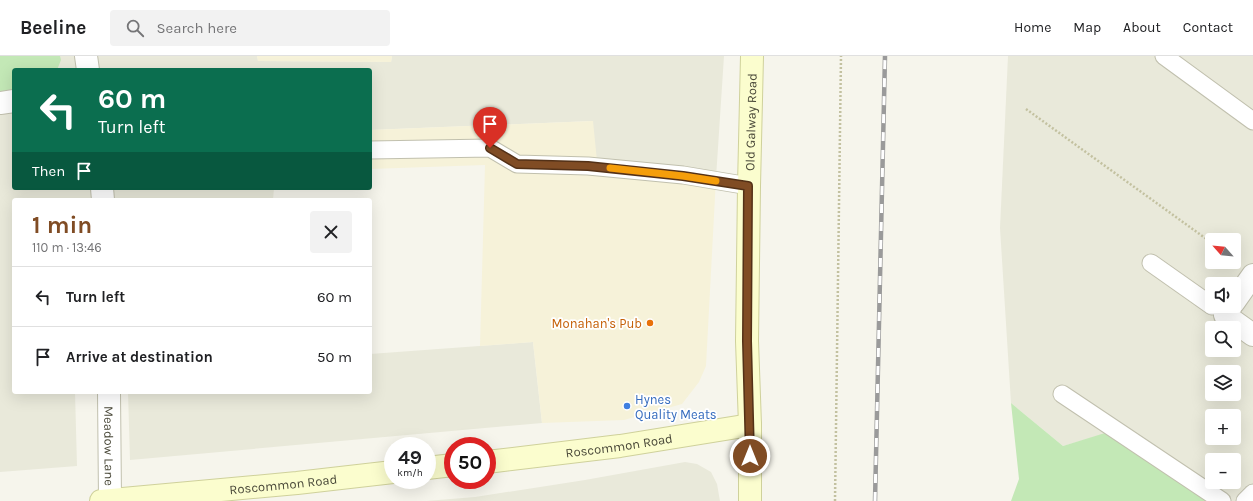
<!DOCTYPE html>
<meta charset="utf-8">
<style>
:root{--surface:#fff;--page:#f2f2f2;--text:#202124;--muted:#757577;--line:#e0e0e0;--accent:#804c24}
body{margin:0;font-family:Karla,sans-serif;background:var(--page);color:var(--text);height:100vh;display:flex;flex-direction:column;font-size:15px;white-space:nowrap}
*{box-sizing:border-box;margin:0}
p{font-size:13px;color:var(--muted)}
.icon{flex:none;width:22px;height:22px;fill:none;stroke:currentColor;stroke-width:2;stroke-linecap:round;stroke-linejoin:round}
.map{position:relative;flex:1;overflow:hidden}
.panel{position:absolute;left:12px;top:142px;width:360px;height:196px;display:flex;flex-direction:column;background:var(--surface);border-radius:4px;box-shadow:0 4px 16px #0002}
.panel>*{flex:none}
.guide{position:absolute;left:12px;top:12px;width:360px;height:122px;border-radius:4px;box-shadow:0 4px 16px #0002;background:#0b6e4f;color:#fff;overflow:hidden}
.needle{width:26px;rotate:297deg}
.tools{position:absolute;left:1205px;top:177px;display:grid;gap:8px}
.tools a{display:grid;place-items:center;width:36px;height:36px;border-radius:4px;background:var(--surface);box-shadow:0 4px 16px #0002;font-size:20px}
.speed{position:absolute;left:384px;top:381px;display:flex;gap:8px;font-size:20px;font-weight:700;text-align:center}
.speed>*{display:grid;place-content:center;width:52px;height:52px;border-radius:50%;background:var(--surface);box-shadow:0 4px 16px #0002;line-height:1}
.speed small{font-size:10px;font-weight:400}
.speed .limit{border:6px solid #d22;background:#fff;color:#111}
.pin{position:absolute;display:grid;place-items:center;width:34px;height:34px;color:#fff;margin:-41px -17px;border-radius:50% 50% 50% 0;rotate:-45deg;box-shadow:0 0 4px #0007}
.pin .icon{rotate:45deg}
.me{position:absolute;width:44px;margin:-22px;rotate:0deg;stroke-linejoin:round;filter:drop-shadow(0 0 3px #0008)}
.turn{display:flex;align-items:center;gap:14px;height:84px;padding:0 20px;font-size:18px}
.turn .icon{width:52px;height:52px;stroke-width:2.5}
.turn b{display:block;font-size:28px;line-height:34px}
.then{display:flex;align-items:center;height:38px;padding:0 20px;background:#0003;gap:8px;font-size:15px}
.round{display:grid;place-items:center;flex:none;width:42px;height:42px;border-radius:4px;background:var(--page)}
.overview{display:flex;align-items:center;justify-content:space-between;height:68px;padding:0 20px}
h1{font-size:24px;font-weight:700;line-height:30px;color:var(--accent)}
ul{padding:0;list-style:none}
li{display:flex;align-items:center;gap:12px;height:60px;padding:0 20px;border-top:1px solid var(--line)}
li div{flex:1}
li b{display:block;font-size:15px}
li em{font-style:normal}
header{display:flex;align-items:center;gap:24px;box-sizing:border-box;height:56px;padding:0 20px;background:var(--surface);border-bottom:1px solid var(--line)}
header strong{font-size:19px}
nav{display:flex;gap:22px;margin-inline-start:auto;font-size:14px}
.search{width:280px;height:36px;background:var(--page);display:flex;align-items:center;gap:10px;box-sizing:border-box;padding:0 14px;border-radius:4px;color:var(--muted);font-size:15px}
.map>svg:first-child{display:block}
.residential{fill:#e9e9da;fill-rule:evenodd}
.commercial{fill:#f6f2d9}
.green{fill:#c3e8b6}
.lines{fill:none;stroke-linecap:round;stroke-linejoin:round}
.service-casing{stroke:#c1c0ae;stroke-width:19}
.minor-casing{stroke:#c1c0ae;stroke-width:24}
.secondary-casing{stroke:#cfd19b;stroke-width:24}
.path{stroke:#c3c1a0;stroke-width:2.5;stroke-dasharray:2 2;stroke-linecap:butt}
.service{stroke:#fff;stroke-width:17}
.minor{stroke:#fff;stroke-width:22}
.secondary{stroke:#fbfdce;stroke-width:22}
.rail-casing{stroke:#9a9a9a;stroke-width:4.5}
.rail{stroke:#fff;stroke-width:3;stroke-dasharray:9;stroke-linecap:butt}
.route-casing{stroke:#533117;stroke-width:10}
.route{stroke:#804c24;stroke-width:7}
.slow{stroke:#f59e0b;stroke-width:7}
.food-dot{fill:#e8710a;stroke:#fff;stroke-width:1.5}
.shop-dot{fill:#3f7fe0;stroke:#fff;stroke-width:1.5}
.labels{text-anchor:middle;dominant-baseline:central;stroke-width:3.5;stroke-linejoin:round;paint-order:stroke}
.street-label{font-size:13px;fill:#4a4939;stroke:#fff}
.food-label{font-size:13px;fill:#c56008;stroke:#fff;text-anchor:end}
.shop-label{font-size:13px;fill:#366cbe;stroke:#fff;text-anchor:start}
</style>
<header>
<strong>Beeline</strong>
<div class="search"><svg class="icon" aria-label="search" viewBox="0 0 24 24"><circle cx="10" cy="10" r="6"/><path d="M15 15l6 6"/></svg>Search here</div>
<nav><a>Home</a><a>Map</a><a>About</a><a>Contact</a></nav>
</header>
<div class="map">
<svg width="1253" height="445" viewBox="0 0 1253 445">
<rect width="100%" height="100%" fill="#f6f5ec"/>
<!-- residential -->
<g class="residential">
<polygon points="0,0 257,0 258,5 391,6 392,0 724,0 716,122 596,105 592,65 370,74 370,14 14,14 14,132 274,132 273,144 14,144 14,336 75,336 77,410 0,416"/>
<path d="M1008 0H1253V445H1208L1105 378 1063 390 1011 347 1000 172ZM1212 184H1234V206H1212ZM1212 228H1234V250H1212ZM1212 272H1234V294H1212ZM1212 316H1234V338H1212ZM1212 360H1234V382H1212ZM1212 404H1234V426H1212Z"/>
<polygon points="533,286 542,367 130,404 128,336 370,336 370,298"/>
<polygon points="685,406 697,408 711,416 717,428 720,445 426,445 475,441 585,424"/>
</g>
<!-- commercial -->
<g class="commercial">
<polygon points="257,0 392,0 391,6 258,5"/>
<polygon points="593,65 597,105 716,122 706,310 699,326 682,348 624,364 542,367 533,286 480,290 485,109 370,113 370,74"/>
</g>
<!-- green -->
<g class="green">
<polygon points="0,0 60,0 61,4 57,14 14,14 14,34 0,36"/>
<polygon points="1011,347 1063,390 1105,377 1208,445 1011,445 1019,423"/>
</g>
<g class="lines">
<defs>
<g id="service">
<polyline points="1164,0 1253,65"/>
<polyline points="370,94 490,92 517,108 588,110 683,119 749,130"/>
<polyline points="1151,207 1212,250"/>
<polyline points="1062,338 1222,445"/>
<polyline points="1245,445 1253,437"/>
</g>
<g id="minor">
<polyline points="86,0 88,14"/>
<polyline points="0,47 14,45"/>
<polyline points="102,132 103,144"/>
<polyline points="1234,246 1253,219"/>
<polyline points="1231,250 1225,259 1253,279"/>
<path id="s1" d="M109 336 110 444"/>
</g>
<g id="secondary">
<path id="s2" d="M487 406 620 390 750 369"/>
<polyline points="427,412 453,409"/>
<path id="s3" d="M101 445 297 427 393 416"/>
<path id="s4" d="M750 445V369L747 285 749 130 752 0"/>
</g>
</defs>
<!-- service casing -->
<use href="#service" class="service-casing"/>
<!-- minor casing -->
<use href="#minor" class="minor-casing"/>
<!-- secondary casing -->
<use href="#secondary" class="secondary-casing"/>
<!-- path -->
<g class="path">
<polyline points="1026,53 1212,187"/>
<polyline points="835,445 841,0"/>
</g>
<!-- service -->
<use href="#service" class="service"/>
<!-- minor -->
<use href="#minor" class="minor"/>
<!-- secondary -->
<use href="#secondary" class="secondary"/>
<defs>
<polyline id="rail" points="875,445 885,0"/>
</defs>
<!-- rail casing -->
<use href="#rail" class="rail-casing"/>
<!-- rail -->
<use href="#rail" class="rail"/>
</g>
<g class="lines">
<defs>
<polyline id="route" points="490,92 517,108 588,110 683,120 748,130 747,285 750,400"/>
</defs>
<!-- route casing -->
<use href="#route" class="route-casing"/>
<!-- route -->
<use href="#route" class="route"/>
<!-- slow -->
<polyline class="slow" points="610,112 683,120 716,125"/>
</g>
<!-- markers -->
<circle class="food-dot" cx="650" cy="267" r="4"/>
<circle class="shop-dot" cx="627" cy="350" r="4"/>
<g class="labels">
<!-- street labels -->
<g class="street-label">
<text stroke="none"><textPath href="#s4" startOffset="379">Old Galway Road</textPath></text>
<text stroke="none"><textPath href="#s2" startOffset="133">Roscommon Road</textPath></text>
<text stroke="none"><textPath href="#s1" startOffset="54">Meadow Lane</textPath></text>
<text stroke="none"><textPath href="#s3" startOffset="183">Roscommon Road</textPath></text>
</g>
<!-- food labels -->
<g class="food-label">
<text x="642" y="267">Monahan's Pub</text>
</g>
<!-- shop labels -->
<g class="shop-label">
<text x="635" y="343">Hynes<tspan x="635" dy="15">Quality Meats</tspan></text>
</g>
</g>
</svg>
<div class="tools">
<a><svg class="needle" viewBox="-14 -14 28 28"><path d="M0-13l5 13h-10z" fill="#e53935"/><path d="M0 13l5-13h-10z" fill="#757577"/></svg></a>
<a><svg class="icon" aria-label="sound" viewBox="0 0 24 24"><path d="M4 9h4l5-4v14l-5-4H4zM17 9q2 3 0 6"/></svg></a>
<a><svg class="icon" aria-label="search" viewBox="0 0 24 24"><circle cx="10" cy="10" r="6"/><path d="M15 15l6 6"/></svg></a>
<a><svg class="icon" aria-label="layers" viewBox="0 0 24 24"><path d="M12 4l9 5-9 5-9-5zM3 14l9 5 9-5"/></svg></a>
<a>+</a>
<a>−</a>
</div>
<div class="speed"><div>49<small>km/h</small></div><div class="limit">50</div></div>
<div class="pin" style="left:490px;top:92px;background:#d93025"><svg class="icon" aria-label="arrive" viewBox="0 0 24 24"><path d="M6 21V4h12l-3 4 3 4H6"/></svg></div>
<svg class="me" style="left:750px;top:400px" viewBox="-20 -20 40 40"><circle r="17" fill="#804c24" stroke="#fff" stroke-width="3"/><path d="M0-11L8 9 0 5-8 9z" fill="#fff"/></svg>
<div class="guide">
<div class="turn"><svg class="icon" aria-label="left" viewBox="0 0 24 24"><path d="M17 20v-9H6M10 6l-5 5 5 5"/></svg><div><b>60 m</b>Turn left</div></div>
<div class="then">Then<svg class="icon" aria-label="arrive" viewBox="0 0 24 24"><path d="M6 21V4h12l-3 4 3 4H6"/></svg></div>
</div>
<section class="panel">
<div class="overview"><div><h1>1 min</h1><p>110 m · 13:46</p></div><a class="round"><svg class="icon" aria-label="close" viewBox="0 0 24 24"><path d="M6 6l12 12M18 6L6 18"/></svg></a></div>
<ul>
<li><svg class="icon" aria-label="left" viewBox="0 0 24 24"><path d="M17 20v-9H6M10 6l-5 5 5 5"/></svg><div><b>Turn left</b></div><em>60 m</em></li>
<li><svg class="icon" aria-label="arrive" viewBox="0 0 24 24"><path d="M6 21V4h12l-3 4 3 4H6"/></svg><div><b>Arrive at destination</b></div><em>50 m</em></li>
</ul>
</section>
</div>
